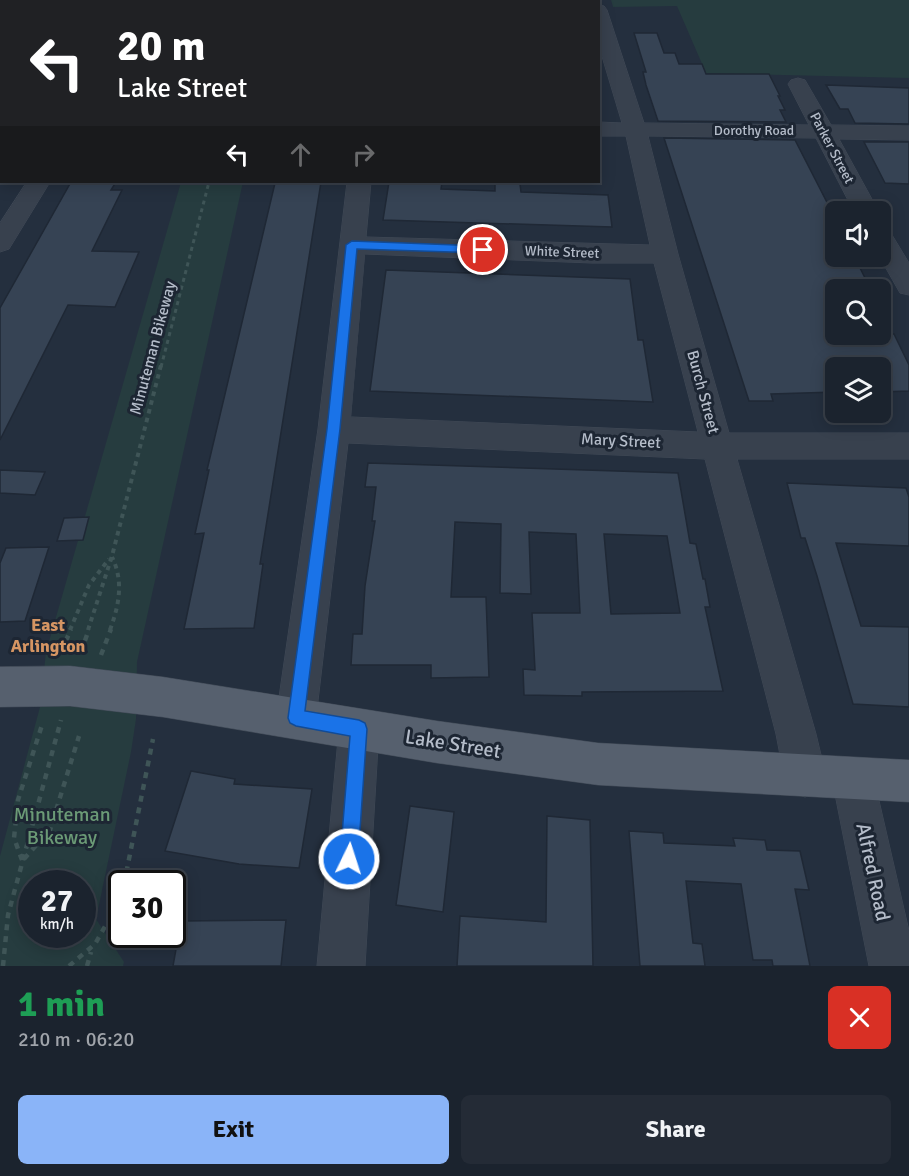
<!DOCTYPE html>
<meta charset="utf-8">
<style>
:root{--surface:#1b232e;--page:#242b36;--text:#f1f3f6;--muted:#a0a4aa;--line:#39404a;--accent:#8ab4f8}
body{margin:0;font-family:Signika,sans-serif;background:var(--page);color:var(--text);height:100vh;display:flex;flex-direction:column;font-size:22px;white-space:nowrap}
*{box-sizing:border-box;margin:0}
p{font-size:20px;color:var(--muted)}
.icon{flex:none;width:33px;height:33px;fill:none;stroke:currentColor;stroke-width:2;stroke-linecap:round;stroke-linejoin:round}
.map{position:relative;height:966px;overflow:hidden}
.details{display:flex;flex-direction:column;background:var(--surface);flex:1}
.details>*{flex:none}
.hud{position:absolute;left:0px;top:0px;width:600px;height:183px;box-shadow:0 3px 15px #0003,0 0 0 2px var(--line);background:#202124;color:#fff;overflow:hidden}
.fabs{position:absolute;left:825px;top:201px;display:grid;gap:12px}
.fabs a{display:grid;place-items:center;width:66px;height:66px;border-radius:9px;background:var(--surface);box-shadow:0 3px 15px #0003,0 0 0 2px var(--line);font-size:30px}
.speed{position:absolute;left:18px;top:870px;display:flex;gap:12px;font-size:30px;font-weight:700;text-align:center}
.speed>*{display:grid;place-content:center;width:78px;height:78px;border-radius:50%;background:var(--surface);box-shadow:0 3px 15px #0003,0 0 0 2px var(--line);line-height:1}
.speed small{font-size:15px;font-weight:400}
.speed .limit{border:3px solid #111;border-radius:9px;background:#fff;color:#111}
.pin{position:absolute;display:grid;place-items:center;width:51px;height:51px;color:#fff;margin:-26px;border:3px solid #fff;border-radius:50%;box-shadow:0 2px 6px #0007}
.me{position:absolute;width:66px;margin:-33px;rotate:4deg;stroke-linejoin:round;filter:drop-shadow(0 0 4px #0008)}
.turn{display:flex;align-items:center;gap:21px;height:126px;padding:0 18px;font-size:27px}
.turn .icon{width:78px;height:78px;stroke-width:2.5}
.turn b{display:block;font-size:42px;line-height:51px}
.lanes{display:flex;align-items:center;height:57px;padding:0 18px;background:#0003;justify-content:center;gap:30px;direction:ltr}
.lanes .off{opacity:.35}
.round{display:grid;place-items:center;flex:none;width:63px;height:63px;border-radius:9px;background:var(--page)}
.head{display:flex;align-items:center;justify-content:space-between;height:102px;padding:0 18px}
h1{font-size:36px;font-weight:700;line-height:45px;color:#1e9e55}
.primary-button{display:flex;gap:12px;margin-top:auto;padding:12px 18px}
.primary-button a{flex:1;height:69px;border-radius:9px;background:var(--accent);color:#111;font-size:24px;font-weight:700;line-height:69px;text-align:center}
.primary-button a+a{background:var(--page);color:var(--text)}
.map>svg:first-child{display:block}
.green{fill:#263c3f;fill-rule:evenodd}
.building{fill:#364354;stroke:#1f2835;stroke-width:1.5;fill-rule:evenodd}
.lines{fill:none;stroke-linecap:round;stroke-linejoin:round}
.minor-casing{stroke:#414a57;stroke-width:1}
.major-casing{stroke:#414a57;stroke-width:1}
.path-far2{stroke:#3f5557;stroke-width:3;stroke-dasharray:4 4;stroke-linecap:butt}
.path-far1{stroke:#3f5557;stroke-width:4;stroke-dasharray:4.5 4.5;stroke-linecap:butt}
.path{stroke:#3f5557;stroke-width:4.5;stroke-dasharray:6 6;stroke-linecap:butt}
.minor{fill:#38414e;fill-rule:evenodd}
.major{fill:#56606e;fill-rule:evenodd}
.route{fill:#1a73e8;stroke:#114b97;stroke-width:1.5}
.labels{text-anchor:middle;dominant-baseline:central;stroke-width:6;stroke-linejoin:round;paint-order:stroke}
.far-street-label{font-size:14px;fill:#b4bcc9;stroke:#1d2633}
.street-label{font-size:16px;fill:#b4bcc9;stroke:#1d2633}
.neighbourhood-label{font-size:18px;font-weight:bold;fill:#d59563;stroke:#1d2633}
.near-street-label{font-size:20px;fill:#b4bcc9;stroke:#1d2633}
.near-park-label{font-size:20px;fill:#6b9a76;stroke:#1d2633}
</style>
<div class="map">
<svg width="909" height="966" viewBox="0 0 909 966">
<rect width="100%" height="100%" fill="#242f3e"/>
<!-- green -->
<g class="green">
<polygon points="611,0 909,0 909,78 706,73 677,6 613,7"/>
<path d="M181 182H243L137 662 136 719 131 752 96 919 124 962 123 966H0V856L40 707 46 652ZM32 884H82V934H32Z"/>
</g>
<!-- building -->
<g class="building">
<polygon points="634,33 657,33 664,53 675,53 679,64 702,64 706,74 769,74 780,96 778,96 785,110 780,110 786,122 658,121 646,85 643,72 646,72"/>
<polygon points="826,85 909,88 909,124 855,123 848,109 840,109"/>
<polygon points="664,138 795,140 836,220 836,256 854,256 871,290 836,290 836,334 894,334 909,365 909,391 880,392 880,368 836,368 836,392 771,394 773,401 749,401"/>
<polygon points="864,142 909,142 909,184 885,183"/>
<polygon points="71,182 116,182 111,190 122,190 92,251 139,252 115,307 68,305 0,440 0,308"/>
<polygon points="321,182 260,564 263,564 254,628 184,629 204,533 195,534 209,470 207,470 275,183"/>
<polygon points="389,182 442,182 441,189 495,191 495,184 520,184 521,192 608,195 612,227 383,220"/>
<polygon points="386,270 630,279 638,340 643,340 653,402 370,391"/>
<path d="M368 463 678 473 690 543 696 544 703 579H705L710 607H705L723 691 582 692V696L524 695 523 669 535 670 532 613H580L576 534 529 532 531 594 500 593 501 524 455 522 451 597H486L489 677 431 678V665H351L353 634H362L365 586 375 521H372L376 487H365ZM604 534 667 536 680 613 611 614Z"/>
<polygon points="0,470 45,472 35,495 0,493"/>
<polygon points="787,483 906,488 909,497 909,546 836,543 861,626 909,627 909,707 853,704 817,576 805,538 801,538"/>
<polygon points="89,517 83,540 57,541 64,518"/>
<polygon points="49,547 25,621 0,622 0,563 6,548"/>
<polygon points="191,771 235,779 234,784 312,789 299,868 239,864 165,851"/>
<polygon points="410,806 454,812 443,912 396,905"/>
<polygon points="547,816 590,820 593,966 457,966 460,916 546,922"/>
<polygon points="629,831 663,833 664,843 735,846 733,838 765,840 767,850 800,851 809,890 795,889 810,966 773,966 772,960 753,960 741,884 686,881 693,943 702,944 705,966 640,966"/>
<polygon points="286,920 281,966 173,966 181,921"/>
</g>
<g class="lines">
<defs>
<g id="minor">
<polygon points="139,0 157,0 138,2"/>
<rect x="367" y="0" width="18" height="2"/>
<path d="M598 5 604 6 607 10 644 123 809 125 788 84 791 80 798 78 805 80 831 125 909 126V140L839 139 879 212H854L816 138 648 136 678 254 729 433H909V459H737L816 734 826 776 820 791 805 797 790 791 784 776 776 734 705 459 348 443 316 718 310 732 296 738 282 732 276 718 318 429 347 182H371L366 237 650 245 626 136H598V122L622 123 598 43ZM365 254 592 263H654L698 432 351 417Z"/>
<rect x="0" y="26" width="2" height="12"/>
<rect x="0" y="128" width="2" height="14"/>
<polygon points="27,182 50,182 9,249 0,252 0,223"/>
<polygon points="880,228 889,230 909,263 909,295 900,293 879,256"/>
<polygon points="359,709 373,715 379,729 365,966 317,966 339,729 345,715"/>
<polygon points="853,758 868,764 874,779 909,931 909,966 869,966 832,779 838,764"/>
</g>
<polygon id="major" points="70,666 163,677 437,721 598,743 909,760 909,802 598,785 437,763 163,717 70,706 0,707 0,667"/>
</defs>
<!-- minor casing -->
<use href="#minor" class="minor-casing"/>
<!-- major casing -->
<use href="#major" class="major-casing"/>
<!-- path-far2 -->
<polyline class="path-far2" points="161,367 209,182"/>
<!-- path-far1 -->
<g class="path-far1">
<polyline points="70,630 89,585 109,559"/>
<polyline points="88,630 112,556 161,365"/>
<path d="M110 630C119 605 124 582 112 557"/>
</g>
<!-- path -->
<g class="path">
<polyline points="61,652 71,629"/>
<polyline points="81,652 89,629"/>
<polyline points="101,655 111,629"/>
<polyline points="24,859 50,830 79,736"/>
<polyline points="22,860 14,838 18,800 42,725"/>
<polyline points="124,884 153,739"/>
<polyline points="3,966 8,915 61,720"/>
<polyline points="69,966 95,944 122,897"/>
<polyline points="87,966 91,952"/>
</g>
<!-- minor -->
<use href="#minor" class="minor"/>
<!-- major -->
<use href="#major" class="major"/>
</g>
<!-- route -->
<polygon class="route" points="352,241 483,246 488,250 483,253 357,249 340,429 305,711 359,720 365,723 367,729 358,859 356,866 349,869 343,866 340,859 350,736 296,726 290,723 288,718 327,429 346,245"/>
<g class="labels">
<!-- far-street labels -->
<g class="far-street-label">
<text x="754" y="130">Dorothy Road</text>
<text transform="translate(832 148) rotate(62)">Parker Street</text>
<text transform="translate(562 252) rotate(2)">White Street</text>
</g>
<!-- street labels -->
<g class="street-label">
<text transform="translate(153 348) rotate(-75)">Minuteman Bikeway</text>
<text transform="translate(703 392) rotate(75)">Burch Street</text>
<text transform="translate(621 441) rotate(3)">Mary Street</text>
</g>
<!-- neighbourhood labels -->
<g class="neighbourhood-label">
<text x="48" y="625">East<tspan x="48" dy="21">Arlington</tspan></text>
</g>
<!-- near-street labels -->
<g class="near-street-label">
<text transform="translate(453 744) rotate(9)">Lake Street</text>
<text transform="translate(873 872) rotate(78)">Alfred Road</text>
</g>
<!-- near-park labels -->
<g class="near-park-label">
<text x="62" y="814">Minuteman<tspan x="62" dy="23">Bikeway</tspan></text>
</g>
</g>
</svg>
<div class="fabs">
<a><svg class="icon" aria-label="sound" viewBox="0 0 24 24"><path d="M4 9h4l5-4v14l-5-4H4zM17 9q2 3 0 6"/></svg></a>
<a><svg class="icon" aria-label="search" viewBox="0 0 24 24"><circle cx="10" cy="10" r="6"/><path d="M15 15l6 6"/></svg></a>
<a><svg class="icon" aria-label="layers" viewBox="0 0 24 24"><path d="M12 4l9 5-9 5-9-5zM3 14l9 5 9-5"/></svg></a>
</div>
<div class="speed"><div>27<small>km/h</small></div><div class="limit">30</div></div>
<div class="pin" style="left:483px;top:250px;background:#d93025"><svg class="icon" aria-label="arrive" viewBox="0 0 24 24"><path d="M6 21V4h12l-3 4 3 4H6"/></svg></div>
<svg class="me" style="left:349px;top:859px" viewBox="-20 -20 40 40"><circle r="17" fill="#1a73e8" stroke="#fff" stroke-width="3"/><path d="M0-11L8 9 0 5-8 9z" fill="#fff"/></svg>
<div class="hud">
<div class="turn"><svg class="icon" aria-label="left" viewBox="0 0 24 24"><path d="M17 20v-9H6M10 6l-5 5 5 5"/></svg><div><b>20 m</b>Lake Street</div></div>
<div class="lanes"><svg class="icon" aria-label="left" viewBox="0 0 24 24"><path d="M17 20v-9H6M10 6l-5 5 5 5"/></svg><svg class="icon off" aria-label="ahead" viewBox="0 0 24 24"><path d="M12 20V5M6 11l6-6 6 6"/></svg><svg class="icon off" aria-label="right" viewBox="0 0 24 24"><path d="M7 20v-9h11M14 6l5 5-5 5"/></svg></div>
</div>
</div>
<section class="details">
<div class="head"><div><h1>1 min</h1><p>210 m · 06:20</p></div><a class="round" style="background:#d93025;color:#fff"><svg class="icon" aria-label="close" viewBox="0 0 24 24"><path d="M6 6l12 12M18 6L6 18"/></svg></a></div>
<div class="primary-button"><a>Exit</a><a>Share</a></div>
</section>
